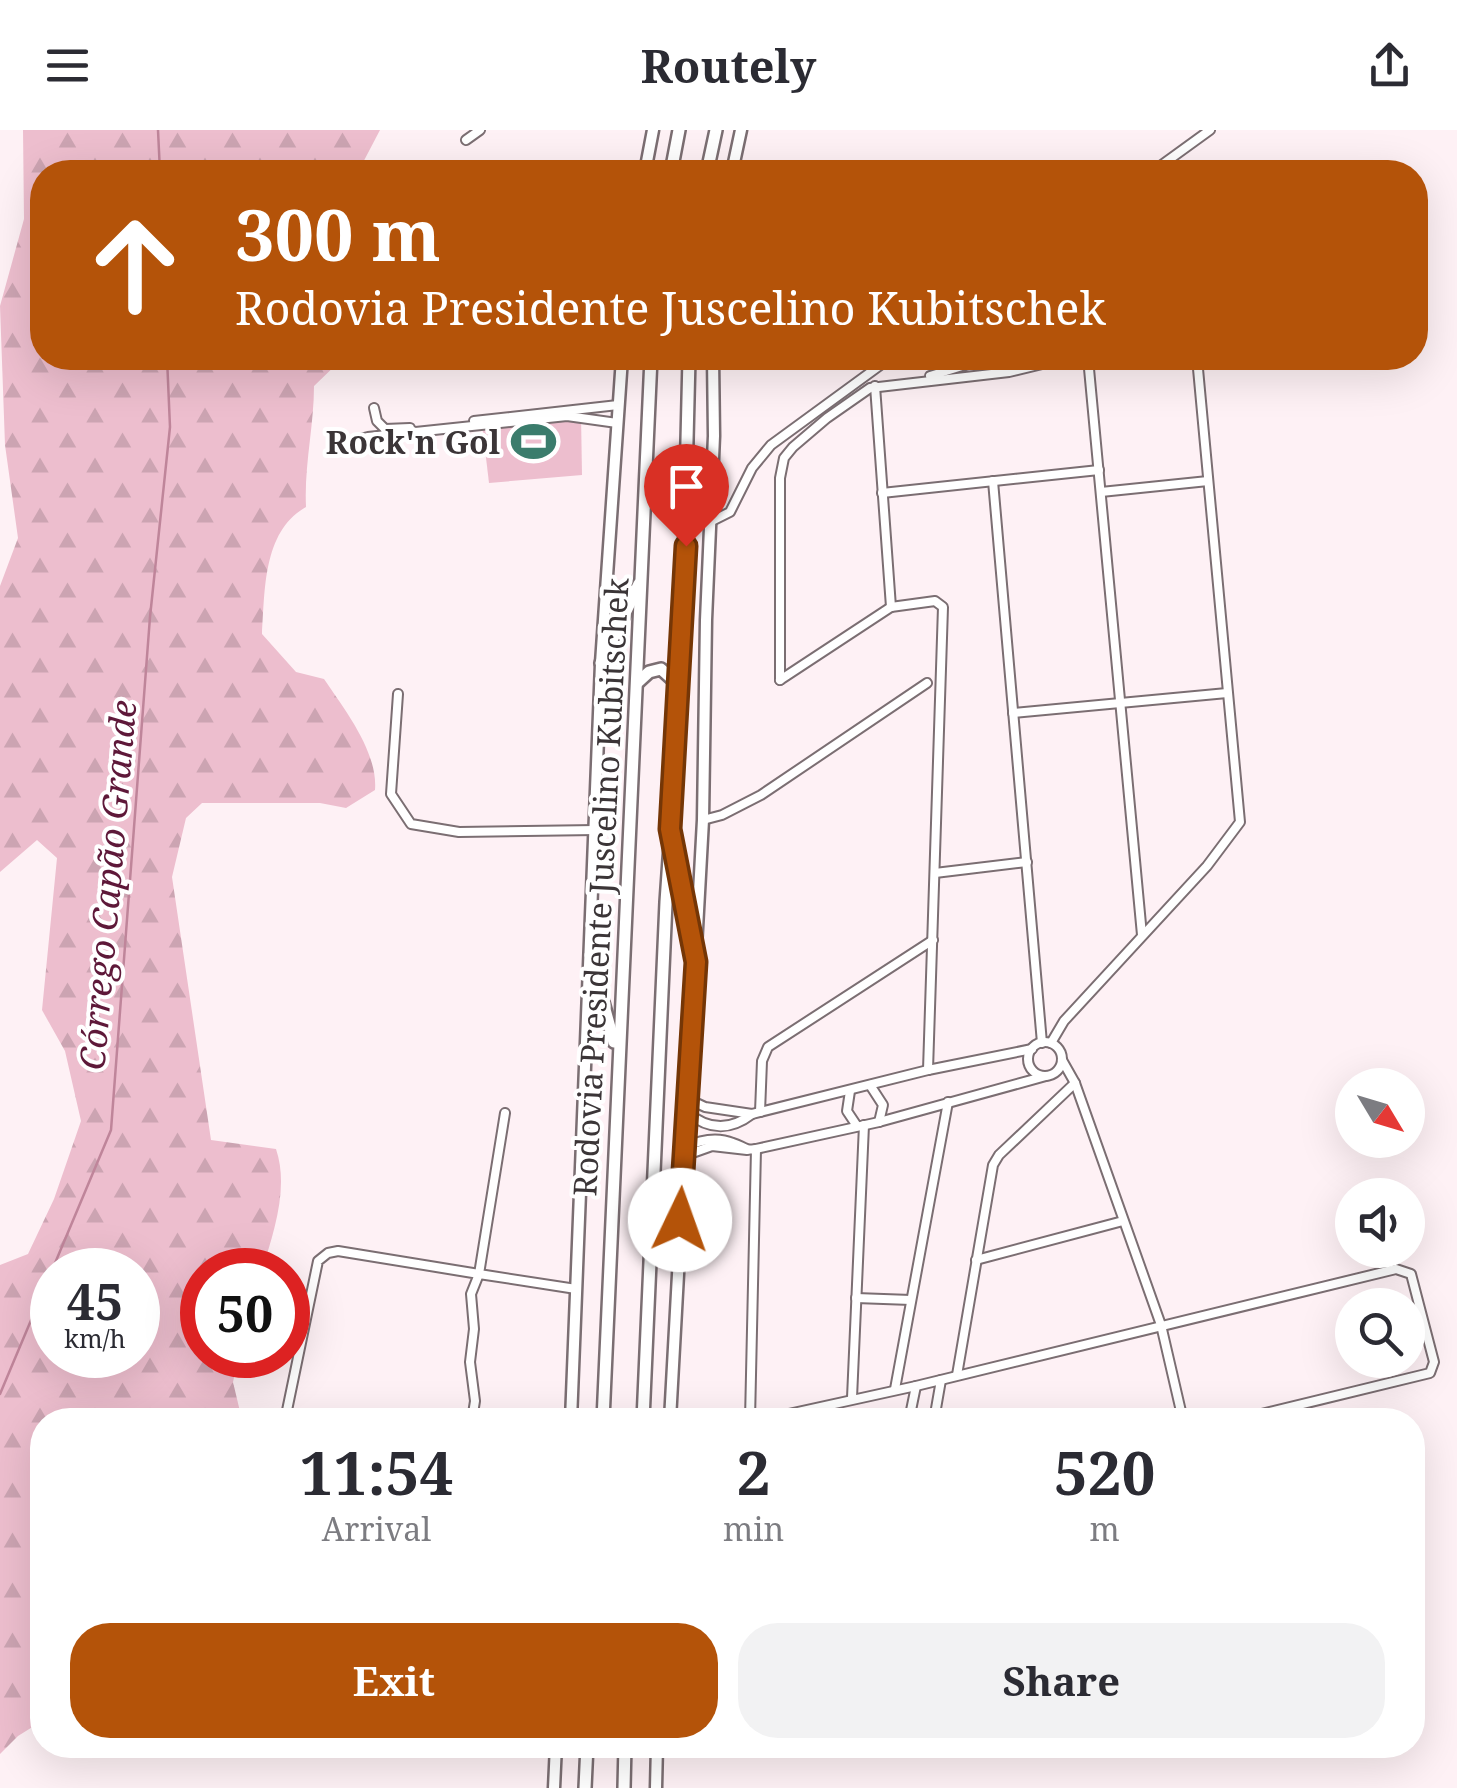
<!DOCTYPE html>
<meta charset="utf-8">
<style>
:root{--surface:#fff;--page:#f2f2f3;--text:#2b2b33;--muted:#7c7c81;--accent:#b45309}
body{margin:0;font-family:"Noto Serif",serif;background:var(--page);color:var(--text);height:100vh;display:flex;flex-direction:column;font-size:38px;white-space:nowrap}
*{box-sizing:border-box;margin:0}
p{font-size:32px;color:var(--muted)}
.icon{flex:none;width:55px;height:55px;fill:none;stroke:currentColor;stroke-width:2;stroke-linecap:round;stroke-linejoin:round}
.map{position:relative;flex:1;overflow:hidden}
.panel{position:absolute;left:30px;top:1278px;width:1395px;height:350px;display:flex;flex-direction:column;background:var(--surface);border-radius:40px;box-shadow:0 10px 40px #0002}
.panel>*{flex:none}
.top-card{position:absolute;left:30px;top:30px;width:1398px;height:210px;border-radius:40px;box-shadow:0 10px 40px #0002;background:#b45309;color:#fff;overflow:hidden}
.needle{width:65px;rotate:128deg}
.controls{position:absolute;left:1335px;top:938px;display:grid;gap:20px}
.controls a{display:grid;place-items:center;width:90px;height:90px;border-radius:50%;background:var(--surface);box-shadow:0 10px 40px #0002;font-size:50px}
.speed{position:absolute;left:30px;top:1118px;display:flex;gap:20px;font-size:50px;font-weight:700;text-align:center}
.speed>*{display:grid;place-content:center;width:130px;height:130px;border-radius:50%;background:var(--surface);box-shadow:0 10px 40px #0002;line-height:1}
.speed small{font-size:25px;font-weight:400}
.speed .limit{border:15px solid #d22;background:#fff;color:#111}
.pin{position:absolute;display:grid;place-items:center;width:85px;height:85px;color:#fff;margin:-102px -42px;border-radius:50% 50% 50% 0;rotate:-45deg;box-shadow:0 0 10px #0007}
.pin .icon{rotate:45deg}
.me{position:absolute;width:110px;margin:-55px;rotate:3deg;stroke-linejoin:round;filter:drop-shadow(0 0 8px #0008)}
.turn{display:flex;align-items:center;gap:35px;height:210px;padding:0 40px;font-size:45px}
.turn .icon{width:130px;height:130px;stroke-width:2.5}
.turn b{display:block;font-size:70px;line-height:85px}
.eta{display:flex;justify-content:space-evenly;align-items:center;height:170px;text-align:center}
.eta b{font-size:60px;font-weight:700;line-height:70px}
.cta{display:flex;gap:20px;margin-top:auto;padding:20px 40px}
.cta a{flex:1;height:115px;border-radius:40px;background:var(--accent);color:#fff;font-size:40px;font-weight:700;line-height:115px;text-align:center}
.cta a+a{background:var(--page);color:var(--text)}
header{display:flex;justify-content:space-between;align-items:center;height:130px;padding:0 40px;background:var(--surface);font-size:45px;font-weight:700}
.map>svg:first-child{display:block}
.forest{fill:url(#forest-firs);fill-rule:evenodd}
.pitch{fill:#edbece}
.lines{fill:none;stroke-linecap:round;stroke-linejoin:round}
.stream{stroke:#bf859a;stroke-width:2.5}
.minor-casing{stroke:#7b6e72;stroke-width:12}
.secondary-casing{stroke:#7b6e72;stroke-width:15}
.trunk-casing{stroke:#7b6e72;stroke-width:16}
.minor{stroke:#fff;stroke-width:8}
.secondary{stroke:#fff;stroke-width:10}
.trunk{stroke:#fff;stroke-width:11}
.route-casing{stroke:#753606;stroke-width:25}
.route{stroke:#b45309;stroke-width:18}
.labels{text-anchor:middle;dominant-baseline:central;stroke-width:8;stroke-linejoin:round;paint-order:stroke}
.poi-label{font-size:32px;font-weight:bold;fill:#3b3537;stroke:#fff;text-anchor:end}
.street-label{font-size:32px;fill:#3b3537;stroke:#fff}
.water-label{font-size:35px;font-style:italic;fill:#5e1839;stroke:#fff}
</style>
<header><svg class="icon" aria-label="menu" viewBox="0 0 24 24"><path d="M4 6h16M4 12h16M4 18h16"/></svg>Routely<svg class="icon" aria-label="share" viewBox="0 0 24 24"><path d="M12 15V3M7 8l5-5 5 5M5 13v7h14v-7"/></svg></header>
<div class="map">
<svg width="1457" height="1658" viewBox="0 0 1457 1658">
<defs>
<pattern id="forest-firs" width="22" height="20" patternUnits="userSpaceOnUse" patternTransform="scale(2.5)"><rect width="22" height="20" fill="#edbece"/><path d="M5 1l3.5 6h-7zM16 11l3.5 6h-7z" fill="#cca4b2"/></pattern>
</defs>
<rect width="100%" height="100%" fill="#fef1f5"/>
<!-- forest -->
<path class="forest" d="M23 0H380L358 42H42V228H343L314 256C314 296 304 336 306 377 263 401 265 460 262 504L296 542 324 549C345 580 378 622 375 660L346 678 320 673H202L186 688 172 747 211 1010 276 1019C289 1057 274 1102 262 1140H202V1225H239L233 1252 242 1290H42V1591L18 1606 0 1624V1135L28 1124 54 1069 81 991 65 921 42 880 57 728 37 710 0 742V456L18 408 5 315 0 176 24 89ZM52 1140H138V1225H52Z"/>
<!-- pitch -->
<polygon class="pitch" points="581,285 582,345 489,353 482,294"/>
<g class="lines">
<!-- stream -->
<g class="stream">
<polyline points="158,0 160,42"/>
<polyline points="0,1264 111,1000 150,487 170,297 167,228"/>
</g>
<defs>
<g id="minor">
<polyline points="466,10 480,0"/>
<polyline points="1152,42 1210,0"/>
<polyline points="1415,141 1417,141"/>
<polyline points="1088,228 1142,805"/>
<polyline points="930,246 988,228"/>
<polyline points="875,256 891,477"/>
<polyline points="374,278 377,291 385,299 410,298"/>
<polyline points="474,291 618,275"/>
<polyline points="332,316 368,307 567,286 617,293"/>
<polyline points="993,351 1042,913"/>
<polyline points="1101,362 1208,351"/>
<polyline points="882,363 1099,340"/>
<polyline points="710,392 730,382 752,338 771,315 890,228"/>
<polyline points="780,550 891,477 935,471 943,477 928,940"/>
<polyline points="780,550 780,348 784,328 793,317 827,288 870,258 1009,242 1067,228"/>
<polyline points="398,564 391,664 411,694 459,702 596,700"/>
<polyline points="1013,583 1227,563"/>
<polyline points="703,690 722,685 761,665 927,553"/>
<polyline points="935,743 1027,732"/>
<circle cx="1045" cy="929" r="17"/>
<polyline points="1051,913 1064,891 1207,736 1240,692 1197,228"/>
<polyline points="1062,930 1075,953 1161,1195 1183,1290"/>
<polyline points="870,955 883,975 879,992"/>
<polyline points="850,961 847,981 857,996"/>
<polyline points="688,969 705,977 752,984"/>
<path d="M687 982C708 1000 730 1001 752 984L928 940 1032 919"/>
<polyline points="760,982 762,931 768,917 933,810"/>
<polyline points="505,983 479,1144 576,1159"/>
<path d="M685 1017C700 1010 716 1006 733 1013 743 1016 745 1021 756 1019L879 992 1046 946"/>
<polyline points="684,1026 712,1016 747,1020"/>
<polyline points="976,1130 1123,1091"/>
<polyline points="856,1168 911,1170"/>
<polyline points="957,1245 993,1035 999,1025 1075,953"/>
<polyline points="895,1259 948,972"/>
<polyline points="852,1268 864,995"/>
<polyline points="285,1290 318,1131 328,1123 338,1121 479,1144 471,1164 474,1199 470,1232 475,1271 472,1290"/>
<polyline points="750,1290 756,1019"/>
<polyline points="761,1290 916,1256 1396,1139 1411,1144 1434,1232 1430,1243 1237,1290"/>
<polyline points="909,1290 916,1256"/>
<polyline points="934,1290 941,1250"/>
</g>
<g id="secondary">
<polyline points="645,42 653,0"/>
<polyline points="732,42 741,0"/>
<polyline points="571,1290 601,533 622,228"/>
<polyline points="670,1290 703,690 706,490 714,306 713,228"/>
<polyline points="554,1658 556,1615"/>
<polyline points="656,1658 657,1615"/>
</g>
<g id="trunk">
<polyline points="671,42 679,0"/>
<polyline points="707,42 716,0"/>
<polyline points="601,533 639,454"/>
<polyline points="637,553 649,542 661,539 681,557"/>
<polyline points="674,718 696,831"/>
<polyline points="590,825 614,912"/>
<polyline points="603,1290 651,228"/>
<polyline points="643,1290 666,772 681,557 689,228"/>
<polyline points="585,1658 587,1615"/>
<polyline points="624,1658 625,1615"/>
</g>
</defs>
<!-- minor casing -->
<use href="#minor" class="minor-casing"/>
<!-- secondary casing -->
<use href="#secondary" class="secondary-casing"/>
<!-- trunk casing -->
<use href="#trunk" class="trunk-casing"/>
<!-- minor -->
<use href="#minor" class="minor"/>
<!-- secondary -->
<use href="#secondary" class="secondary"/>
<!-- trunk -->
<use href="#trunk" class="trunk"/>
</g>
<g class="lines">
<defs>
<polyline id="route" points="680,1090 696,832 670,699 686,416"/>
</defs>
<!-- route casing -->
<use href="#route" class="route-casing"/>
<!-- route -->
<use href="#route" class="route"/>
</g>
<!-- icons -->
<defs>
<symbol id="stadium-bare" viewBox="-9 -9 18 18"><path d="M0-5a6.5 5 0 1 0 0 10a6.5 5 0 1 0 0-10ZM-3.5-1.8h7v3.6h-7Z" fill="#3b7c6c" stroke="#fff" stroke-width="2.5" paint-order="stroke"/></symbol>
</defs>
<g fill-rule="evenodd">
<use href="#stadium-bare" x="502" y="280" width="63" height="63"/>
</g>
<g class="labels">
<!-- poi labels -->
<g class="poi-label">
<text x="500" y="311">Rock'n Gol</text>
</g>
<!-- street labels -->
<g class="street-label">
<text transform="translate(600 757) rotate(-87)">Rodovia Presidente Juscelino Kubitschek</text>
</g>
<!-- water labels -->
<g class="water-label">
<text transform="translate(107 755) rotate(-85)">Córrego Capão Grande</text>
</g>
</g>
</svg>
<div class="controls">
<a><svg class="needle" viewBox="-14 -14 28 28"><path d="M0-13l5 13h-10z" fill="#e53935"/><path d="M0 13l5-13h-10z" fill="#7c7c81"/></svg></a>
<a><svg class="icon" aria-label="sound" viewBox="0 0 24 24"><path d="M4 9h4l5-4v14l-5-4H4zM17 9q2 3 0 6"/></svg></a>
<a><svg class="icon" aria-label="search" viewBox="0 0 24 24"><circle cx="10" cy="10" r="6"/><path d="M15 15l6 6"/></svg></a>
</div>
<div class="speed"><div>45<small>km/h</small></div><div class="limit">50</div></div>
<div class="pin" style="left:686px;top:416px;background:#d93025"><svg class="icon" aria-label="arrive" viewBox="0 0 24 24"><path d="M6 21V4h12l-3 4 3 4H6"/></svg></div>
<svg class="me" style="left:680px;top:1090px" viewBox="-20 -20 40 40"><circle r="19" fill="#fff"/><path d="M0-13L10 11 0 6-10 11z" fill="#b45309"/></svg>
<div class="top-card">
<div class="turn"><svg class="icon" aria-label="ahead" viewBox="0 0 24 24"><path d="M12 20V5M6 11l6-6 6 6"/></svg><div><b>300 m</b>Rodovia Presidente Juscelino Kubitschek</div></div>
</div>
<section class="panel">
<div class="eta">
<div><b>11:54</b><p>Arrival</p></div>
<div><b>2</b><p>min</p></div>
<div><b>520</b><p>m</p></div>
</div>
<div class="cta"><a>Exit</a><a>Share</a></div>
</section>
</div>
